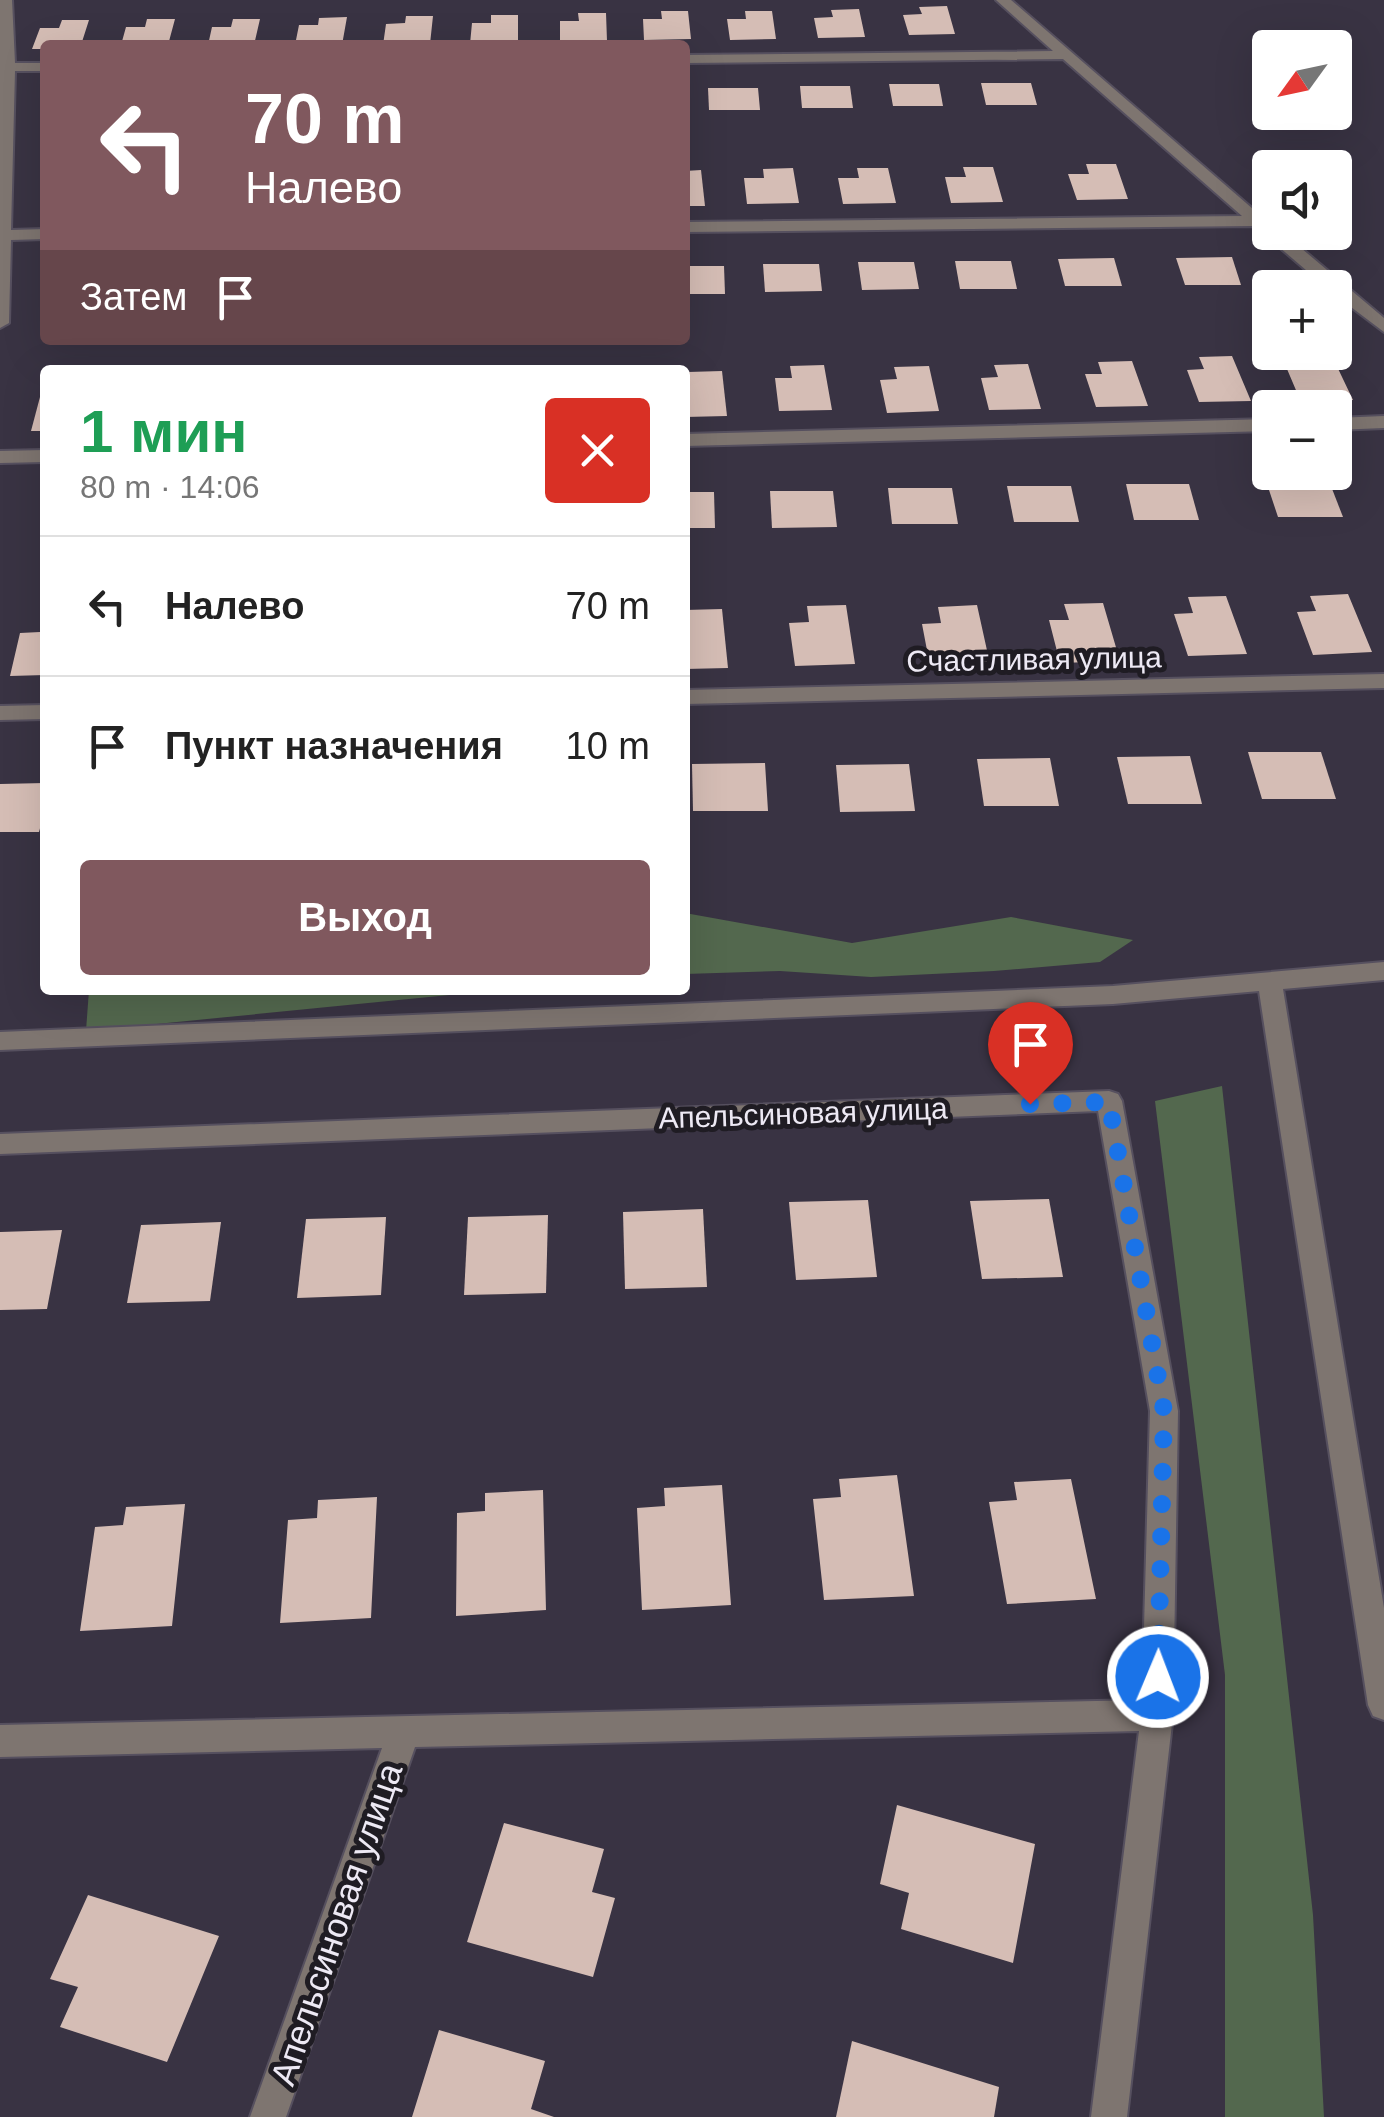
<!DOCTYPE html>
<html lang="ru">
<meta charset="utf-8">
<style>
:root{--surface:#fff;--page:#f6f6f6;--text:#222;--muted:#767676;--line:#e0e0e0;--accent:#80585e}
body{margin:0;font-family:Helvetica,sans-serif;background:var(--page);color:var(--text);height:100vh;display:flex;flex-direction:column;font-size:38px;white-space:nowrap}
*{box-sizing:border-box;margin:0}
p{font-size:32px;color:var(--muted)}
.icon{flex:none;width:55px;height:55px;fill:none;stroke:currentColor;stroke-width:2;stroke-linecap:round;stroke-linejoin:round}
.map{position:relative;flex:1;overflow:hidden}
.sheet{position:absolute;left:40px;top:365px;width:650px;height:630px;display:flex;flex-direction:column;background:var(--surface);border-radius:10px;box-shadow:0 10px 40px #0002}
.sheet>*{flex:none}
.banner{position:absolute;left:40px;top:40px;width:650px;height:305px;border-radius:10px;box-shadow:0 10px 40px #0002;background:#80585e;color:#fff;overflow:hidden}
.needle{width:65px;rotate:237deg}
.tools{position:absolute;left:1252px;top:30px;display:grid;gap:20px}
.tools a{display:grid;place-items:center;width:100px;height:100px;border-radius:10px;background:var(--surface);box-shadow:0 10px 40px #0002;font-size:50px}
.pin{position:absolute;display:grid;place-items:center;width:85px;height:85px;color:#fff;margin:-102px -42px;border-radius:50% 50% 50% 0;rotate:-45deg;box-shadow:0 0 10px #0007}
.pin .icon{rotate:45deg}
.me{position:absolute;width:110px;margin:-55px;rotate:1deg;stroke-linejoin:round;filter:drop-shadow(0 0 8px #0008)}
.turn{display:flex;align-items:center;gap:35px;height:210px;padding:0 40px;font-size:45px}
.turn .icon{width:130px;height:130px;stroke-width:2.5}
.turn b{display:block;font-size:70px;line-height:85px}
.then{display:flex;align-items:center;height:95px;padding:0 40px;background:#0003;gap:20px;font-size:38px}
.round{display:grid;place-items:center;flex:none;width:105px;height:105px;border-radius:10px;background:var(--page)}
.summary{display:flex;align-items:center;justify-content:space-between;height:170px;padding:0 40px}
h1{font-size:60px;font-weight:800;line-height:75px;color:#1e9e55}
.action{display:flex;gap:20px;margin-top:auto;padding:20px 40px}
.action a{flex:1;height:115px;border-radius:10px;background:var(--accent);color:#fff;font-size:40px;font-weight:800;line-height:115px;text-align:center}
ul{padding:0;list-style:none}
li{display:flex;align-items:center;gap:30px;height:140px;padding:0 40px;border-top:2px solid var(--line)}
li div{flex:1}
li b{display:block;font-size:38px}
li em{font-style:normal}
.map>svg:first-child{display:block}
.forest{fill:#53684e}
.building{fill:#d5bdb5}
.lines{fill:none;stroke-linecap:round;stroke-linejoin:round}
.minor-casing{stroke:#56505f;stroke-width:4}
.minor{fill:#7e7570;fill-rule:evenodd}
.route{stroke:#1a73e8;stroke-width:18;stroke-dasharray:0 32.4}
.labels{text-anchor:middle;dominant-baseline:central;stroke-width:10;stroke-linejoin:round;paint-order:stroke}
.street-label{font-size:30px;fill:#ede9f4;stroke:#1f1c23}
.near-street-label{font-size:35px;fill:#ede9f4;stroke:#1f1c23}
</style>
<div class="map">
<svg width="1384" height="2117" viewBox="0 0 1384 2117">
<rect width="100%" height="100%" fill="#393343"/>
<!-- forest -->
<g class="forest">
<polygon points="685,913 852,943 1011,917 1133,940 1100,962 994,971 871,977 780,971 685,974"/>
<polygon points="89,990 500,990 86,1031"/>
<polygon points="1222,1086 1313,1915 1324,2117 1225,2117 1225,1675 1155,1101"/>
</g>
<!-- building -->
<g class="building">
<polygon points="947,6 955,34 909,35 903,15 922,14 919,7"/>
<polygon points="859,9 865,37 818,38 814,18 833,17 831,10"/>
<polygon points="661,11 688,11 691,39 644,40 643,19 662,19"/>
<polygon points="745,11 772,11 776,39 730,40 727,19 746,19"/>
<polygon points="578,13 606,13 607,41 560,42 560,21 579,21"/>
<polygon points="491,15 518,15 518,43 470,44 472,23 491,23"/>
<polygon points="406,16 433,16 430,44 383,45 386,24 405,23"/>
<polygon points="347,17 342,45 295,45 299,25 318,25 319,18"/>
<polygon points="147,19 175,19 168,45 121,45 126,27 145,27"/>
<polygon points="233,19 260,19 254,45 208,45 212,27 231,27"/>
<polygon points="62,20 89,20 81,45 45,45 45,49 32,49 40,28 59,28"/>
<polygon points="981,83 1031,83 1037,105 986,105"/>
<polygon points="889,84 939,84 943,106 893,106"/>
<polygon points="800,86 850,86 853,108 802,108"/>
<polygon points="708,88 758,88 760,110 709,110"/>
<polygon points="1086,164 1116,164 1128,199 1077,200 1068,174 1089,174"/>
<polygon points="963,167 993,167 1003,202 951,203 945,177 966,177"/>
<polygon points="793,168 799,203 747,204 744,178 764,178 763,169"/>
<polygon points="857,168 888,168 896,203 843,204 838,178 859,178"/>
<polygon points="701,170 705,206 685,206 685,171"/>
<polygon points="1232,257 1241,285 1185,285 1176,258"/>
<polygon points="1114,258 1122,286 1065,286 1058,259"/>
<polygon points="955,261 1011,261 1017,289 960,289"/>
<polygon points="858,262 914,262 919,289 862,290"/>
<polygon points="763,264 819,264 822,291 765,292"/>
<polygon points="685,266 724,266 725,294 685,294"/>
<polygon points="1232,356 1251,401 1199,402 1187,370 1204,369 1199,357"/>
<polygon points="1298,356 1332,356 1353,400 1301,402 1287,369 1304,369"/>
<polygon points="1132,361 1148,406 1096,407 1085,374 1102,374 1098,362"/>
<polygon points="1028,364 1041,409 989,410 981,378 998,377 994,365"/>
<polygon points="824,365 832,410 779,411 775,378 792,378 790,366"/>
<polygon points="929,366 939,411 887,413 880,380 897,379 894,367"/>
<polygon points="722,371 727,416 685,417 688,372"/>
<polygon points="40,397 45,397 45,431 31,431"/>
<polygon points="1266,481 1329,481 1343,517 1278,517"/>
<polygon points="1126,484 1189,484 1199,520 1134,520"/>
<polygon points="1007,486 1071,486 1079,522 1014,522"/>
<polygon points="888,488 952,488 958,524 892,524"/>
<polygon points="770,491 833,491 837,527 772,528"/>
<polygon points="685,492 714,492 715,528 685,528"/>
<polygon points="1348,594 1372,652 1313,655 1297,612 1316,611 1310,596"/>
<polygon points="1226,596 1247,654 1188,656 1174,614 1193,613 1188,597"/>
<polygon points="1103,603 1120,661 1060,663 1049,620 1069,620 1064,604"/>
<polygon points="846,605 855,664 795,666 789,623 809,622 807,606"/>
<polygon points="977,605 990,664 930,666 922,624 941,623 938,607"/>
<polygon points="722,609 728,668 685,669 685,610"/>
<polygon points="45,618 45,675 10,676 20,633 40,632"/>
<polygon points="1248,752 1321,752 1336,799 1262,799"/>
<polygon points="1190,756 1202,804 1128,804 1117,757"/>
<polygon points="1050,758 1059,806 984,806 977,759"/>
<polygon points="765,763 768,811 693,811 692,764"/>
<polygon points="909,764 915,811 840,812 836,765"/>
<polygon points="45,783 45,810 39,832 0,832 0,784"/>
<polygon points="1049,1199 1063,1277 982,1279 970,1201"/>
<polygon points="868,1200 877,1277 796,1280 789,1202"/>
<polygon points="703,1209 707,1287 625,1289 623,1212"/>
<polygon points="548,1215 546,1293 464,1295 468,1217"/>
<polygon points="386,1217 381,1295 297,1298 306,1219"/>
<polygon points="221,1222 210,1301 127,1303 141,1225"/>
<polygon points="62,1230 47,1309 0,1310 0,1232"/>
<polygon points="897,1475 914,1596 824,1600 813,1499 841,1497 839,1479"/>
<polygon points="1071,1479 1096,1599 1007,1604 989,1502 1017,1500 1014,1482"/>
<polygon points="722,1485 731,1605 642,1610 637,1508 665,1506 664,1488"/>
<polygon points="543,1490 546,1610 456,1616 457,1513 485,1511 485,1493"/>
<polygon points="377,1497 371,1618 280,1623 288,1520 317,1518 318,1500"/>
<polygon points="185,1504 172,1626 80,1631 95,1527 123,1525 126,1507"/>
<polygon points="897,1805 1035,1844 1013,1963 901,1929 909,1893 880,1884"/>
<polygon points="504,1823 604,1849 592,1892 615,1898 593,1977 467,1942"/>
<polygon points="88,1895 219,1936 167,2062 60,2027 78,1987 50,1979"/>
<polygon points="439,2030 545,2061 531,2109 554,2117 412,2117"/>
<polygon points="852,2041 999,2087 994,2117 836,2117"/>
</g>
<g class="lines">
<defs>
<g id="minor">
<polygon points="0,0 12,0 15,63 45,63 45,71 15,71 11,230 45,229 45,239 11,240 9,323 0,328"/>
<polygon points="996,0 1011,0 1268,222 1270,232 1282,232 1384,318 1384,332 1335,295 1335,288 1327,288 1265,235 1265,229 1253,226 685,232 685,222 1242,216 1063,59 685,63 685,55 1053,51"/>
<polygon points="1384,416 1384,428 1335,430 1335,418"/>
<polygon points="1270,419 1270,431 685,446 685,434"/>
<polygon points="45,450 45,462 0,463 0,451"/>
<polygon points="1384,674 1384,688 685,704 685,690"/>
<polygon points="45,705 45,719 0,720 0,706"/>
<polygon points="1384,962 1384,980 1283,989 1384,1608 1384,1720 1373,1716 1368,1705 1259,991 1113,1004 0,1050 0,1032 1113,986"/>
<polygon points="1109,1091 1118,1094 1122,1101 1178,1411 1173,1715 1127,2117 1091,2117 1139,1731 415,1747 286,2117 250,2117 382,1748 0,1757 0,1725 1142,1700 1150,1411 1098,1111 0,1154 0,1134"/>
</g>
</defs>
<!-- minor casing -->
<use href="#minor" class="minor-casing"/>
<!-- minor -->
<use href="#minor" class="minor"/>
</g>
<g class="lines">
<!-- route -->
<polyline class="route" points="1030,1104 1109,1102 1164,1411 1158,1677"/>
</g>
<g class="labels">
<!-- street labels -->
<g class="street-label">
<text transform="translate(1034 659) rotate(-1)">Счастливая улица</text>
<text transform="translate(803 1113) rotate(-2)">Апельсиновая улица</text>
</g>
<!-- near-street labels -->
<g class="near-street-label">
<text transform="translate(336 1924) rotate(-71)">Апельсиновая улица</text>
</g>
</g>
</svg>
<div class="tools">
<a><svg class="needle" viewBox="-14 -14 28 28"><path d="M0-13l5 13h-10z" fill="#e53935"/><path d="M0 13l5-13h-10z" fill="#767676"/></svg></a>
<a><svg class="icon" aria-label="sound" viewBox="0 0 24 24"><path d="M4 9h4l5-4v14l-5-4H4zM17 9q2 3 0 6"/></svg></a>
<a>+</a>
<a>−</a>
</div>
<div class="pin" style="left:1030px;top:1104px;background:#d93025"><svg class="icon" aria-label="arrive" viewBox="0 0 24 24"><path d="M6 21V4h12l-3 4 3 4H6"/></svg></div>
<svg class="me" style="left:1158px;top:1677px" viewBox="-20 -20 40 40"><circle r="17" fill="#1a73e8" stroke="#fff" stroke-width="3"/><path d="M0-11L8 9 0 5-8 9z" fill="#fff"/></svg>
<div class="banner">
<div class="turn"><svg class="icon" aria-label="left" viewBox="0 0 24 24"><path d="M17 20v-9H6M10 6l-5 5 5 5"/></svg><div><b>70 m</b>Налево</div></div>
<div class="then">Затем<svg class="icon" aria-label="arrive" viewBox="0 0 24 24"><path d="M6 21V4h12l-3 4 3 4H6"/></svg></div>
</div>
<section class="sheet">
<div class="summary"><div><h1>1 мин</h1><p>80 m · 14:06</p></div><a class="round" style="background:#d93025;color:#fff"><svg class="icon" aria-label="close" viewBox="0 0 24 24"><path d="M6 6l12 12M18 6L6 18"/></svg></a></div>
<ul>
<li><svg class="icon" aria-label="left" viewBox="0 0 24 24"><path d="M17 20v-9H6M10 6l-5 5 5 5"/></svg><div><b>Налево</b></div><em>70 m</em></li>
<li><svg class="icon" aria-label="arrive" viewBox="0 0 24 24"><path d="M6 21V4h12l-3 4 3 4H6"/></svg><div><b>Пункт назначения</b></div><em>10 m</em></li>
</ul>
<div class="action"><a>Выход</a></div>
</section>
</div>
